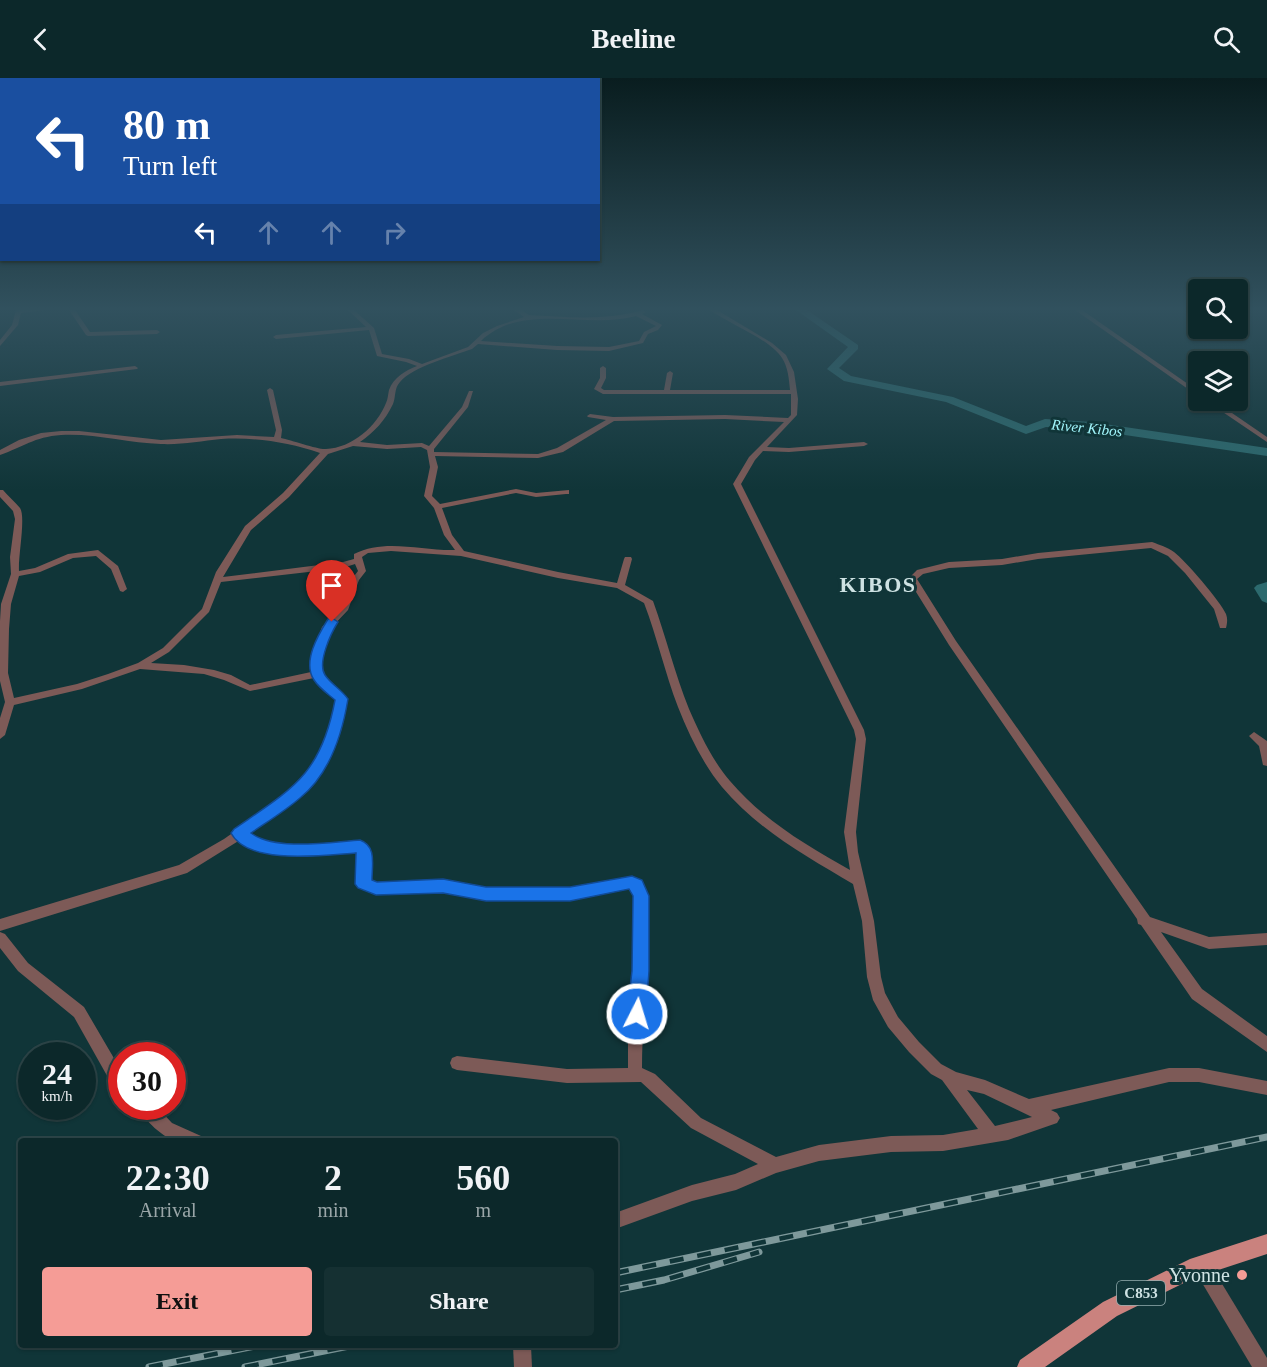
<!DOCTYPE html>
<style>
:root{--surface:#0c282a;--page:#153032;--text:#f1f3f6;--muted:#9aa6a8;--line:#2c4447;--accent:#f59c96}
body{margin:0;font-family:"Times New Roman",serif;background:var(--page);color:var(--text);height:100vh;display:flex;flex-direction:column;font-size:22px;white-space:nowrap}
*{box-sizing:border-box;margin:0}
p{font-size:20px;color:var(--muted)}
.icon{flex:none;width:33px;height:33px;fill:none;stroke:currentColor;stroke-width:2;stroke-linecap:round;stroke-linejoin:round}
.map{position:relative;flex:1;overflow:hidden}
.side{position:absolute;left:18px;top:1060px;width:600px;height:210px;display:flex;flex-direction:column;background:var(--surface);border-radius:6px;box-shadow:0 2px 4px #0004,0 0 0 2px var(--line)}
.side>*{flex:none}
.guide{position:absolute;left:0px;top:0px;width:600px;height:183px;box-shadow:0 2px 4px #0004,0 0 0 2px var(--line);background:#1a4fa0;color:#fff;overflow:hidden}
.controls{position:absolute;left:1188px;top:201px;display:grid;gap:12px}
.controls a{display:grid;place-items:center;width:60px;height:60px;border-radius:6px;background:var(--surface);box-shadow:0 2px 4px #0004,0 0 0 2px var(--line);font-size:30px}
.speed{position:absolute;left:18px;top:964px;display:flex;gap:12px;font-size:30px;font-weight:700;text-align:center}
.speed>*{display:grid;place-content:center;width:78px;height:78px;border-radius:50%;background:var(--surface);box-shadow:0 2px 4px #0004,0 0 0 2px var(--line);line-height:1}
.speed small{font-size:15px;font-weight:400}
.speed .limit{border:9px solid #d22;background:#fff;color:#111}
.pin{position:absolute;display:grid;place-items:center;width:51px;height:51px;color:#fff;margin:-62px -26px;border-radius:50% 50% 50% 0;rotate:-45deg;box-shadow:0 0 6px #0007}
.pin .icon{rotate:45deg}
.me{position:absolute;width:66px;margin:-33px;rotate:5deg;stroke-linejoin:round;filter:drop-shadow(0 0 4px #0008)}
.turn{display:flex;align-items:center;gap:21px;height:126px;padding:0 24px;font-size:27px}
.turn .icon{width:78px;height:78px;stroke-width:2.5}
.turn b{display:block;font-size:42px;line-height:51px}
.lanes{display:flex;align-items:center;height:57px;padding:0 24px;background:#0003;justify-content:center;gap:30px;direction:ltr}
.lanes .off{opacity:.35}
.eta{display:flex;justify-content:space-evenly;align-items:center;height:102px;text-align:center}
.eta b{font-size:36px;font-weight:700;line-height:42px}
.action{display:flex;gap:12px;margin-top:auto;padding:12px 24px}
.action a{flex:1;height:69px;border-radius:6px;background:var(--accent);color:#111;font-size:24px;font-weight:700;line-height:69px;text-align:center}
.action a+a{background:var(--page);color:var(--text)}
header{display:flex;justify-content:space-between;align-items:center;height:78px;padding:0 24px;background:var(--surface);font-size:27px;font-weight:700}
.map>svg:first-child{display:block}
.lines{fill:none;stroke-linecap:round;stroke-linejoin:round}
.river{fill:#2c6a6e;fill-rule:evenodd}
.minor{fill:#7d5a57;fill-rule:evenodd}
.major{fill:#ca827e;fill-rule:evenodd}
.rail-casing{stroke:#7e999b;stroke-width:7}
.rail{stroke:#103538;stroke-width:4.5;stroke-dasharray:14;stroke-linecap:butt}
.route{fill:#1a73e8;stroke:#114b97;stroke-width:1.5}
.poi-dot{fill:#f59c96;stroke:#103538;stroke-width:2}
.labels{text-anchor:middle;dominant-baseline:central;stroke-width:6;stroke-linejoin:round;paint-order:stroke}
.far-water-label{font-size:15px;font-style:italic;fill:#a1f5fb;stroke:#103538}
.shield{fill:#103538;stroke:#95aeb0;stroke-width:1.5}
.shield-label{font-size:15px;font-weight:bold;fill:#cee2e3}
.near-poi-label{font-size:20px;fill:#cee2e3;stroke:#103538;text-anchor:end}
.district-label{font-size:22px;font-weight:bold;letter-spacing:1.5px;fill:#cee2e3;stroke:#103538}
</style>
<header><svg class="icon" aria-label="back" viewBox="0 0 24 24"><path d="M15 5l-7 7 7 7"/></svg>Beeline<svg class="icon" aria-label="search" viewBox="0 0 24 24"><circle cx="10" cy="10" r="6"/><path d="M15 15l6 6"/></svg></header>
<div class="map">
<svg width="1267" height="1289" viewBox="0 0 1267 1289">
<rect width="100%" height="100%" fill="#103538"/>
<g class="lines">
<!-- river -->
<g class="river">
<polygon points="796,232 807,232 858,267 858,271 839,290 851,298 953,319 1026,348 1045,341 1091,344 1267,370 1267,378 1091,352 1046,349 1026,356 946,324 844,303 827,291 848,269"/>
<polygon points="1267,504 1267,525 1262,523 1254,510 1257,507"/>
</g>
<!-- minor -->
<g class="minor">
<polygon points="16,232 45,232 21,235 18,247 0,268 0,262 12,247"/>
<polygon points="69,232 75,232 90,254 157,252 160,254 157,256 88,258 86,257"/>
<path d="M348 232H354L374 250 382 276 409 281 422 286 468 269 483 255 497 248 524 239 514 232H521L529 237C567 239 606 243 643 232L646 234 642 236 662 247 658 252 648 256 643 265 609 273 557 272 478 266 472 271C453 278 412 289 400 304 394 310 396 319 393 326 385 343 374 354 360 364L387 367 422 365 429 368 462 329 469 313H473L468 329 434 371V374L538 376 557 370 606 342 588 339 587 338 590 336 613 339 725 337 788 340 791 337V316H603L594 311 600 300V290L603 288 606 290V300L601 310 604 312H664L667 295 670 293 673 295 670 312H790C789 301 788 289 782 280 770 261 729 246 710 232H717L772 265 786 277 794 294 798 321 797 337 767 369 789 370 864 364 868 366 864 368 789 374 763 373 755 382 741 406 864 652 866 661 856 754 858 774 874 843 881 899 885 915 898 939 919 964 941 986 956 994 985 1002 1029 1021 1169 990H1199L1267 1003V1017L1199 1004H1169L1051 1032 1057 1035 1060 1040 1057 1045 1008 1062 943 1073 891 1074 819 1083 776 1095 736 1112 692 1123 615 1151V1135L692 1107 735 1096 758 1086 691 1050 641 1004 567 1005 457 992 452 990 450 985 452 980 457 978 567 991 628 990V966L634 893 635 818 630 810 570 821H486L443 813 376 816 359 809 357 805 359 776 357 774 290 777 255 772 240 762 187 795 0 853V841L179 787 224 761 292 713 303 701 322 672 331 653 337 622 314 600 250 613 224 602 204 596 140 591 82 611 14 627 5 657 0 661V640L5 624 0 603V543L1 526 11 496 10 479 15 441 13 433 0 419V412H3C8 418 15 424 20 430 26 439 18 478 19 493L35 490 68 476 98 472 118 488 127 511 123 514 120 513 111 491 96 478 73 480 40 494 19 498 11 526 9 551 8 595 14 620 77 606 108 596 138 585 163 570 202 531 216 494 245 448 283 415 320 375C288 364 255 359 221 361 201 363 181 367 161 366 128 365 94 355 61 357 34 359 23 369 0 377V372L19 362 41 355 61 353H79L161 362 237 357 274 359 276 352 267 312 270 310 273 312 282 352 281 360C291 362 319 372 326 371 352 370 377 348 386 325 388 321 388 316 389 312 393 300 406 292 417 288L406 284 377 278 369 252 276 261 273 259 276 257 366 249ZM636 238 656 248 644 254 639 263 609 269 557 268 481 263C523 223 586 252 636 238ZM725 341 784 344 749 379 733 406 854 652 856 661 844 754 850 792C807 768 762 741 730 703 712 682 700 656 689 631 675 596 666 559 653 523L625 507 632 481 631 479H625L624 481 617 505 558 494 464 473 452 457 442 430 516 415 536 419 566 416H569V412L536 415 516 411 440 426 432 418 438 389 435 378 538 380 563 374 614 343ZM353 368 387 371 421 369 427 372 430 389 424 418 434 430 444 457 455 472C422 473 385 460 354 476V481L343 484 223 499 251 452 289 419 328 376ZM391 473 461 478 558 500 617 510 644 525C657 559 665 595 678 629 689 657 703 686 722 709 757 751 807 779 853 806L862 843 867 899 873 922 888 949 909 974 931 996 942 1002 978 1051 943 1057 891 1058 819 1067 776 1079 701 1040 655 996 642 990C642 944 648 899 648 853 647 842 650 827 646 816 644 808 640 802 632 799L570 811H486L443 803 377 806 369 802C370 788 376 771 360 764 329 765 274 775 249 756L300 719 311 707 332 673 341 653 347 621 321 595 322 577 331 550 348 532 359 502 366 493 362 479 368 475ZM355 486 358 493 351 502 339 531 322 549 312 577 311 594 250 607 231 597 214 592 184 587 151 585 169 574 209 534 221 504 343 490ZM967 1012 984 1016 1032 1039 995 1048Z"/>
<polygon points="1075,232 1082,232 1198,313 1198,318"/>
<polygon points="135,288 138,290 137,291 0,308 0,304"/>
<polygon points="1205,322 1213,322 1267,359 1267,364"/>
<path d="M1152 464C1160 467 1167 469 1174 474 1185 482 1221 524 1226 536 1228 541 1227 546 1226 550H1220L1214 531 1185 495 1168 478 1151 470 1038 481 1002 487 949 490 923 496 917 501 956 563 1150 839 1209 859 1267 855V867L1209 871 1161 854 1202 911 1267 958V974L1192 921 1141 847 1138 846 1137 841 949 567 908 501 917 492 949 484 1002 481 1038 475Z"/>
<polygon points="1254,654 1267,663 1267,688 1263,687 1259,668 1249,658"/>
<polygon points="0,854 5,856 28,885 84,929 122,994 122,1011 110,1003 74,939 18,893 0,870"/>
<path d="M138 1029H157L172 1045 201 1058 203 1064C195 1064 185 1065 178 1064 163 1060 144 1042 138 1029Z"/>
<polygon points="1201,1178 1207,1181 1267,1280 1267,1289 1252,1289 1195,1193 1192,1187 1195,1181"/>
<polygon points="513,1268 531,1268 532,1289 514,1289"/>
</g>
<!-- major -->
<polygon class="major" points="1267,1156 1267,1176 1194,1200 1117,1238 1045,1289 1017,1289 1020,1282 1103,1224 1190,1181"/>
<defs>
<g id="rail">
<polyline points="615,1195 1267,1059"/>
<polyline points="615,1212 664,1202 759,1174"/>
<polyline points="149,1289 255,1268"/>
<polyline points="245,1289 349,1268"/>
</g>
</defs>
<!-- rail casing -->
<use href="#rail" class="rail-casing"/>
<!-- rail -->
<use href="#rail" class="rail"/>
</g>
<!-- sky -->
<linearGradient id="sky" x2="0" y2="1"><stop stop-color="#091d1f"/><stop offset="0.56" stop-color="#31515e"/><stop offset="1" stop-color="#31515e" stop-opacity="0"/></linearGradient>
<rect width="1267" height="412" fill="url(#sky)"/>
<!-- route -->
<path class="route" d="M332 540 338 544C331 555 317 585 325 597 331 606 342 612 348 621 342 657 330 696 300 720 285 733 267 744 251 755 275 773 330 764 360 762 377 768 372 787 372 802L377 804 443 801 486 809H570L632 798 642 802 649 818V893L646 936 643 942 637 945 630 942 627 936 632 893 633 818 629 811 570 823H486L443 815 376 817 358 810 355 806 356 775C325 777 248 788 231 755L234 751C292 711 321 697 335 622 328 616 319 610 314 602 302 584 318 557 328 541Z"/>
<!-- markers -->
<circle class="poi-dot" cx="1242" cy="1197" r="6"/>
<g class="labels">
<!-- far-water labels -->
<g class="far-water-label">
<text transform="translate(1087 350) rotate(6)">River Kibos</text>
</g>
<!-- shield labels -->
<rect class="shield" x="1117" y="1203" width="48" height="24" rx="4.5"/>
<g class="shield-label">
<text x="1141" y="1215">C853</text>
</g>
<!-- near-poi labels -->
<g class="near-poi-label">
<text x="1230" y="1197">Yvonne</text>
</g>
<!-- district labels -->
<g class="district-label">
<text x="878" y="506">KIBOS</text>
</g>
</g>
</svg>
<div class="controls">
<a><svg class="icon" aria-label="search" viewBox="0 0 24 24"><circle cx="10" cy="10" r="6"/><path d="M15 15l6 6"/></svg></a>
<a><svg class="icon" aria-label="layers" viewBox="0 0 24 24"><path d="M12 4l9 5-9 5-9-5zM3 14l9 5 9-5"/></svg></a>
</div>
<div class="speed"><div>24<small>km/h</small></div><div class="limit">30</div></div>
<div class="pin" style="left:332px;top:544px;background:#d93025"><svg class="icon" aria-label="arrive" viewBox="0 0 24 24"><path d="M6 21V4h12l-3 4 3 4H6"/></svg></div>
<svg class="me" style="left:637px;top:936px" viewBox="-20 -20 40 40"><circle r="17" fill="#1a73e8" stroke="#fff" stroke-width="3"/><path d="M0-11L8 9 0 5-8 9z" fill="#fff"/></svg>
<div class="guide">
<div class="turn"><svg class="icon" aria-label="left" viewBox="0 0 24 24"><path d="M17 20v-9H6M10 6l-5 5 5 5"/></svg><div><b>80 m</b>Turn left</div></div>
<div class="lanes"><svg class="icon" aria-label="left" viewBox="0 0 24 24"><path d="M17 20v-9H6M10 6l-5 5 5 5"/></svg><svg class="icon off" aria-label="ahead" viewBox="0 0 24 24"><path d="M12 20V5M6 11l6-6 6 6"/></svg><svg class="icon off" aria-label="ahead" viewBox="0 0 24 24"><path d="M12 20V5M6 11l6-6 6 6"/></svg><svg class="icon off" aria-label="right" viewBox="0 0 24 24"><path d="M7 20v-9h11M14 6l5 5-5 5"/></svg></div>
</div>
<section class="side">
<div class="eta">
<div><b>22:30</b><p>Arrival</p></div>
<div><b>2</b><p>min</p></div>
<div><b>560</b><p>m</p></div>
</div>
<div class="action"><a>Exit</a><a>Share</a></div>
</section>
</div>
